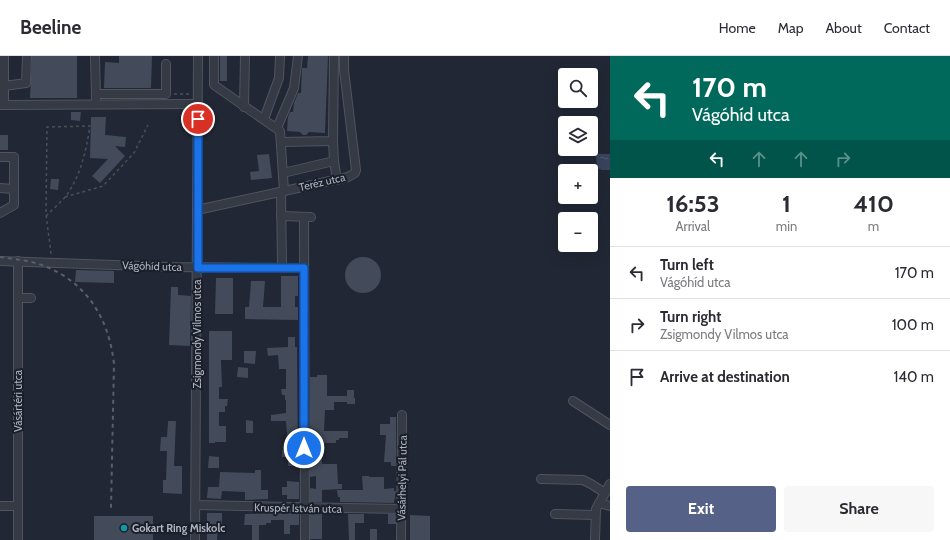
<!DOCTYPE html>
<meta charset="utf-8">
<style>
:root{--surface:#fff;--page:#f7f7f7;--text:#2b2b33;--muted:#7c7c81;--line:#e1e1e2;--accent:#556187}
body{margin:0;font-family:Cabin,sans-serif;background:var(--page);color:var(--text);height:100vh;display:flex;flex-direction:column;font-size:15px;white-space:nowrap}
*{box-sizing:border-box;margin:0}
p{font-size:13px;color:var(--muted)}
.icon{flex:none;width:22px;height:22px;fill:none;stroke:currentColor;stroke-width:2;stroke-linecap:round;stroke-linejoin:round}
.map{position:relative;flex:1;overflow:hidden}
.sheet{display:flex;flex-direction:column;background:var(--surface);width:340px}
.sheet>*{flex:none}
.hud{background:#00695c;color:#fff;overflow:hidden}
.buttons{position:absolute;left:558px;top:12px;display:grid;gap:8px}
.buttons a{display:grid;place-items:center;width:40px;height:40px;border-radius:4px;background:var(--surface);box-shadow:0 4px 16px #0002;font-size:20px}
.pin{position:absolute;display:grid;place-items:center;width:34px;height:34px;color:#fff;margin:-17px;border:2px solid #fff;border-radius:50%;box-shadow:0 1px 4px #0007}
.me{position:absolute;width:44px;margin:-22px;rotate:0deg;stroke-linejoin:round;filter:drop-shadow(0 0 3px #0008)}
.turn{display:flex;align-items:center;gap:14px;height:84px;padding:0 16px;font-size:18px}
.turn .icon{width:52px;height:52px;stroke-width:2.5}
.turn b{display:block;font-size:28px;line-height:34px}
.lanes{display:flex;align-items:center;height:38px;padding:0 16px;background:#0003;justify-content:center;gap:20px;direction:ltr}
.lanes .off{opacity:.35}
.eta{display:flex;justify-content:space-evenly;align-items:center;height:68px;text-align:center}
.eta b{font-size:24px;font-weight:800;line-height:28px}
.cta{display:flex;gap:8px;margin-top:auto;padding:8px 16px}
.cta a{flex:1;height:46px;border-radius:4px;background:var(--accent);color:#fff;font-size:16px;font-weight:800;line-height:46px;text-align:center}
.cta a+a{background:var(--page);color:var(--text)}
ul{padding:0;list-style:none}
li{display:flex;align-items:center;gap:12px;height:52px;padding:0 16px;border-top:1px solid var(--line)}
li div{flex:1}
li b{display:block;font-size:15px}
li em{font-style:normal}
header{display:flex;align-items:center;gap:24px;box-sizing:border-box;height:56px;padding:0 20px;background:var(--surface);border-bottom:1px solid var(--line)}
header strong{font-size:19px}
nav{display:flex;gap:22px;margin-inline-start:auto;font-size:14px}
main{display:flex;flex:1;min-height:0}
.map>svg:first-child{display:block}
.water{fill:url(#water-ripples)}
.building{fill:#434a59}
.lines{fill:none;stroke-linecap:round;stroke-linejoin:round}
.minor-casing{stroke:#4f5460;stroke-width:10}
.path{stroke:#455357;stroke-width:1.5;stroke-dasharray:3 3;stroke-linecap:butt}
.minor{stroke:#353a45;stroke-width:8}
.rail{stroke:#595f6e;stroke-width:2;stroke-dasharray:4 4;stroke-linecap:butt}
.route-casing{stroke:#114b97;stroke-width:10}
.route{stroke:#1a73e8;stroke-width:7}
.culture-dot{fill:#0f9aa8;stroke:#1a1f2a;stroke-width:1.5}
.labels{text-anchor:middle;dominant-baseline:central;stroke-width:4;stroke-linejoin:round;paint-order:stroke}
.street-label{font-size:11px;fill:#afb4c2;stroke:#1a1f2a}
.poi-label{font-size:11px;font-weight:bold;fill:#afb4c2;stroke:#1a1f2a;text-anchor:start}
</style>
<header>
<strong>Beeline</strong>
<nav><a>Home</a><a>Map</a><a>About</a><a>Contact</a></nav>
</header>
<main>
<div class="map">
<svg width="610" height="484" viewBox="0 0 610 484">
<defs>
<pattern id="water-ripples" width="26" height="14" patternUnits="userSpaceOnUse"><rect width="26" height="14" fill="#38435c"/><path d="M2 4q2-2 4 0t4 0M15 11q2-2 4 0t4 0" fill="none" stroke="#525c72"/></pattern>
</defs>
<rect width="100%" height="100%" fill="#212734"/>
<!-- water -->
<polygon class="water" points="598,98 610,98 610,114 602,114 597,112 596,99"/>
<!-- building -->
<g class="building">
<polygon points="32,0 77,0 77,42 30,42"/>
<polygon points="119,0 152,0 151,32 104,32 105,6 119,7"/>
<rect x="220" y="0" width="7" height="25"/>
<polygon points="308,0 328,0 325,77 309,76 306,79 303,79 300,76 287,75 288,61 290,56 293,56 294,47 298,37 301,37 302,12 307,12"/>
<polygon points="71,56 81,56 80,65 71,64"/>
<polygon points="91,61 106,61 105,79 126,81 125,91 115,90 125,100 100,127 92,120 108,103 90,102"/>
<rect x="0" y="79" width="8" height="15"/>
<polygon points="269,98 272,122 251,124 250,116 259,115 257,99"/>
<polygon points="51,123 59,123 58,134 50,133"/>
<circle cx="363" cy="219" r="18"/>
<polygon points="76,214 114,215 114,227 75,226"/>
<polygon points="281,220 298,220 298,240 295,240 295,251 298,251 298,264 245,263 245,251 249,251 251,225 265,225 263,251 281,251"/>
<polygon points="216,222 233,222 233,258 215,258"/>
<polygon points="171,231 178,231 178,239 191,240 190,290 169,289"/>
<polygon points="209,275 232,275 232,304 221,304 222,331 219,331 219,343 228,343 227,350 225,350 225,356 219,356 219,370 226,370 226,386 215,386 215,387 209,387"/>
<polygon points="288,281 295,281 295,291 297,291 298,410 288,410 288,401 282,401 282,394 288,394 286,365 271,365 271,359 286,357 286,344 285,344 285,339 282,339 281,333 286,333 286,313 279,313 278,299 268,300 267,292 288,291"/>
<polygon points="244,295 256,295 255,308 244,307"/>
<polygon points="238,311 248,312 248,322 237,321"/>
<polygon points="317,319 327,319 327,340 347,340 347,334 354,334 354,342 355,342 355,348 347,348 347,346 334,346 334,354 325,354 324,375 348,375 348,382 339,382 339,384 336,384 336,387 319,387 320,399 322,399 322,408 337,408 338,428 342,428 342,433 322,434 322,446 310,446 310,432 316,433 316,420 310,421 310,321 317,321"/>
<polygon points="390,361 396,361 396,410 391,410 391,406 384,406 386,379 380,379 380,368 390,368"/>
<polygon points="246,364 253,365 253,377 246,377"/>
<polygon points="168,365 176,365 174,410 182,410 182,438 163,437 163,424 166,424 167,395 160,395 161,381 167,381"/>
<polygon points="209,400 219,401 219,412 208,412"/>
<polygon points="255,414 261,414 261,434 268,434 268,443 245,444 245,436 222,435 221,443 207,442 208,431 219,431 220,416 255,417"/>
<polygon points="362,420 369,420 369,421 384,421 384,433 394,432 394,435 396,435 394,447 340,446 340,441 338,441 337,434 363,434"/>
<polygon points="287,425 299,426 299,443 287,443 287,439 282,439 282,431 287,431"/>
<polygon points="207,457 222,457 222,470 218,470 217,484 207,484"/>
<polygon points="299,457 299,469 290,469 290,478 284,478 284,464 271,464 271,467 266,467 266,469 259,469 259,484 252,484 252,469 244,469 245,458"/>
<rect x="310" y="458" width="12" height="25"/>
<polygon points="348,458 364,458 364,467 355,467 355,484 349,484"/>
<rect x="388" y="458" width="8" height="10"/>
<polygon points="410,459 430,460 430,484 410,484"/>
<rect x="94" y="460" width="59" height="24"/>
<rect x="370" y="473" width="7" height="11"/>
</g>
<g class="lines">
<defs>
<g id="minor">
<polyline points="95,0 96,43"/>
<polyline points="214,0 214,29 280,75 284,135"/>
<polyline points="4,30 26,27 27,0"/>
<polyline points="96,38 166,38 166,8"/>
<polyline points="0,49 198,48"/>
<polyline points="4,49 4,0"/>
<polyline points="244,51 245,0"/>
<polyline points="264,63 279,22 280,0"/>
<polyline points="277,72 294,32 298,0"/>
<polyline points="333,85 334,105 337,124"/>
<polyline points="281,86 333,85 334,0"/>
<polyline points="0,101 14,101 14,133 0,132"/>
<polyline points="283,117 334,105"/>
<polyline points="281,136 282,212"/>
<polyline points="197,154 348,121 355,117 356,114 344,14 344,0"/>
<polyline points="0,157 14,149 14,133"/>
<polyline points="281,160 311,161"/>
<polyline points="304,161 305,484"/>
<polyline points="0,205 170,211 304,212"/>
<polyline points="18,242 31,242"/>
<polyline points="573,345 610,369"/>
<polyline points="541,423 583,424 591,428 605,437"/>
<polyline points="599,447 610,450"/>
<polyline points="196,449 401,453"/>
<polyline points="0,450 18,450"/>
<polyline points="555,458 595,459"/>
<polyline points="18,484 18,205"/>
<polyline points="195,484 198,0"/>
<polyline points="401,484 402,359"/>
<polyline points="595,484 596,453 610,428"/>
</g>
</defs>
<!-- minor casing -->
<use href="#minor" class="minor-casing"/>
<!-- path -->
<g class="path">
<polyline points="174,38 190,38"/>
<polyline points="65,141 103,130 134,97 148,69"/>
<path d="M46 160C52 154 60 147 66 140 81 119 86 95 90 70L47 71 46 156C47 171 50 185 51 199"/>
</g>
<!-- minor -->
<use href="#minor" class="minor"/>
<!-- rail -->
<path class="rail" d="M0 201C13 203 26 204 39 208 86 224 109 262 114 308L111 452"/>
</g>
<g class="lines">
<defs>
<polyline id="route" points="198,63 198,212 304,212 304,392"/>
</defs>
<!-- route casing -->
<use href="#route" class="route-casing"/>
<!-- route -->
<use href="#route" class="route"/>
</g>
<!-- markers -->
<circle class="culture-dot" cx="124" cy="472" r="4"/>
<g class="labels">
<!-- street labels -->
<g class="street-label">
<text transform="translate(322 126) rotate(-13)">Teréz utca</text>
<text transform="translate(152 210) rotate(2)">Vágóhíd utca</text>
<text transform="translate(197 278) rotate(-90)">Zsigmondy Vilmos utca</text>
<text transform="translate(18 345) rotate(-90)">Vásártéri utca</text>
<text transform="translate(402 422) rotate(-89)">Vásárhelyi Pál utca</text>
<text transform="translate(298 452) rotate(1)">Kruspér István utca</text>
</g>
<!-- poi labels -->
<g class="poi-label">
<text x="132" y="472">Gokart Ring Miskolc</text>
</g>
</g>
</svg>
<div class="buttons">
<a><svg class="icon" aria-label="search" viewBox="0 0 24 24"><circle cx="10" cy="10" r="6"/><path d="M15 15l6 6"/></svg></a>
<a><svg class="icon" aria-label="layers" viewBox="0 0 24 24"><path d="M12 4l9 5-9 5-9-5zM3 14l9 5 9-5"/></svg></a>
<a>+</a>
<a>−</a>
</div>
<div class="pin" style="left:198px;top:63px;background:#d93025"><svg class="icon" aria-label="arrive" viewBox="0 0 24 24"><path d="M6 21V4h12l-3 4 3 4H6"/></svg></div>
<svg class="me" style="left:304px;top:392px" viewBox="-20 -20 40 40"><circle r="17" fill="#1a73e8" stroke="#fff" stroke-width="3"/><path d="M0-11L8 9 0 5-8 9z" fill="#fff"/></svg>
</div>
<section class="sheet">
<div class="hud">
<div class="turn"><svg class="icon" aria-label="left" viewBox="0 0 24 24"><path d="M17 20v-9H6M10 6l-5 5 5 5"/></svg><div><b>170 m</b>Vágóhíd utca</div></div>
<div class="lanes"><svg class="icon" aria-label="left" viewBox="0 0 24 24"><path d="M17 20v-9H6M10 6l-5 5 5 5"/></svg><svg class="icon off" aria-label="ahead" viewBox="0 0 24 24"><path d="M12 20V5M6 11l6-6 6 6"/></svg><svg class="icon off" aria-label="ahead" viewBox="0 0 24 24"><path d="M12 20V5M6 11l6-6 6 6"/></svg><svg class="icon off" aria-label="right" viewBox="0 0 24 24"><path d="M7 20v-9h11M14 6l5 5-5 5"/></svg></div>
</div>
<div class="eta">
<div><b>16:53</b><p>Arrival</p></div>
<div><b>1</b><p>min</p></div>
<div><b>410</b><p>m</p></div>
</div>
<ul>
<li><svg class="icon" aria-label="left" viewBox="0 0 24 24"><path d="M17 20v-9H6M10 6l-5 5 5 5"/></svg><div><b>Turn left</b><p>Vágóhíd utca</p></div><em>170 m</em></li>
<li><svg class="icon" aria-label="right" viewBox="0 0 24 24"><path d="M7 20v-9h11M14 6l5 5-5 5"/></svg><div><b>Turn right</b><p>Zsigmondy Vilmos utca</p></div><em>100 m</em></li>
<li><svg class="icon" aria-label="arrive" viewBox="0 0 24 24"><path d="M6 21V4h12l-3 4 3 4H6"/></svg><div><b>Arrive at destination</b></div><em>140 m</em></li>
</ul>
<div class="cta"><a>Exit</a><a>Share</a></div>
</section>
</main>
